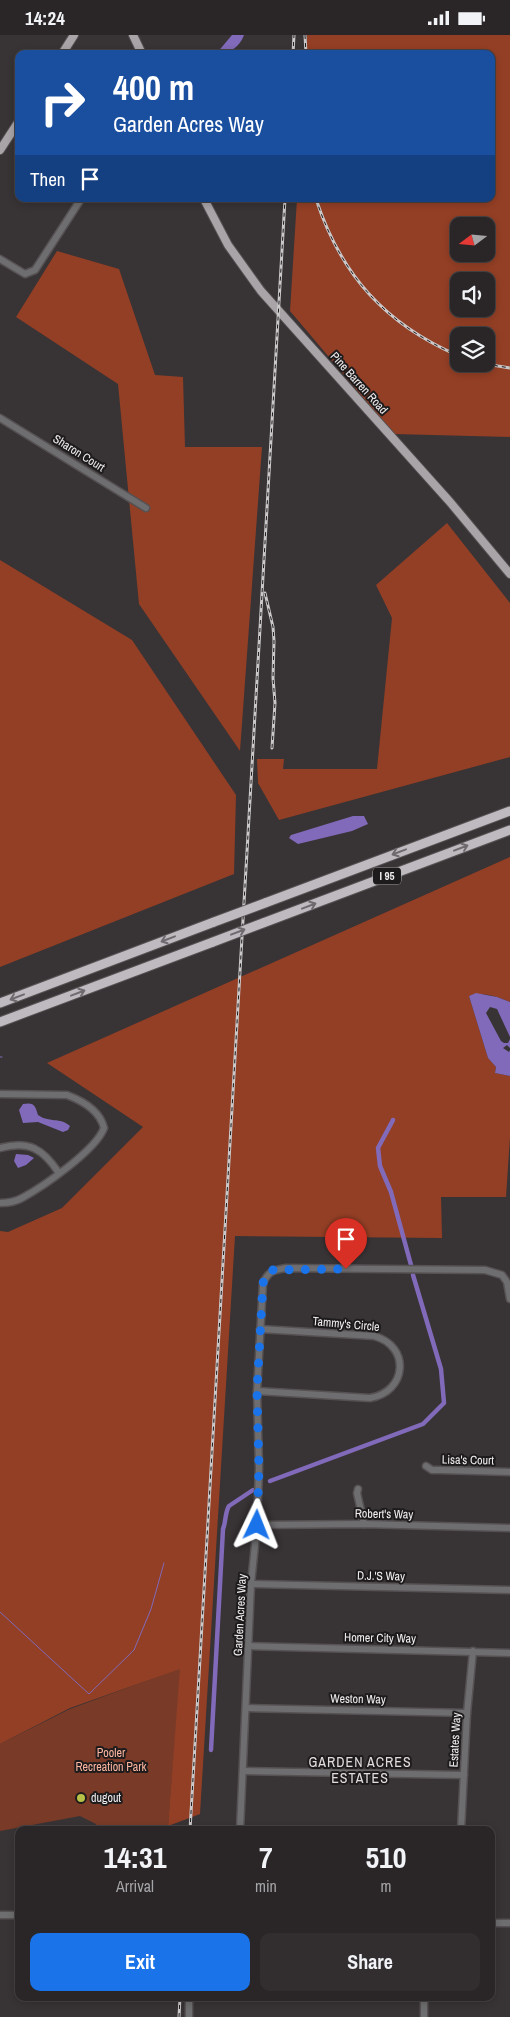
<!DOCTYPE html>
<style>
:root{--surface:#2a2628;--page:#322e30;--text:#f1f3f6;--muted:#a5a5a8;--line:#464345;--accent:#1a73e8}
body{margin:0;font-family:"Archivo Narrow",sans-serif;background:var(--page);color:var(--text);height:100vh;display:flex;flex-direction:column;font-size:19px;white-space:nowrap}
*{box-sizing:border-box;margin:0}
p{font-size:16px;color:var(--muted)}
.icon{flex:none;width:28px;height:28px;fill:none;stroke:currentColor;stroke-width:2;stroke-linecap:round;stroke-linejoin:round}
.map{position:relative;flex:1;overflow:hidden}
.side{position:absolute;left:15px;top:1791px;width:480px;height:175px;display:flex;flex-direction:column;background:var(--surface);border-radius:10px;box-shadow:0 2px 8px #0003,0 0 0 1px var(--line)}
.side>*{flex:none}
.banner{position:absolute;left:15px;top:15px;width:480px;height:152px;border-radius:10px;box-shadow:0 2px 8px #0003,0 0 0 1px var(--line);background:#1a4fa0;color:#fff;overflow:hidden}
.needle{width:32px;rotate:254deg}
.tools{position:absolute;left:450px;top:182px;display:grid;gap:10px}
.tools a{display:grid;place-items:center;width:45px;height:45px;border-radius:10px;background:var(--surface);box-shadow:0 2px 8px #0003,0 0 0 1px var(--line);font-size:25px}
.pin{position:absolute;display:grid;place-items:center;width:42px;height:42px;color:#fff;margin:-51px -21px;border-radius:50% 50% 50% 0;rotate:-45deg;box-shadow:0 0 5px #0007}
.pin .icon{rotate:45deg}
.me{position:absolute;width:55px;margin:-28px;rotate:2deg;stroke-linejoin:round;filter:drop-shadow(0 0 4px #0008)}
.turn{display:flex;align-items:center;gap:18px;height:105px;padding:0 15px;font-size:22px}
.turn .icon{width:65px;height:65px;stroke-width:2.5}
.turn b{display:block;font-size:35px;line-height:42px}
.then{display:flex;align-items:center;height:48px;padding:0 15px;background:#0003;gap:10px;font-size:19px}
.eta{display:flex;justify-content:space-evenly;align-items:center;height:85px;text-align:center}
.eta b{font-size:30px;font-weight:700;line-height:35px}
.cta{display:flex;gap:10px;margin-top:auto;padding:10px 15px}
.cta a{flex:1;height:58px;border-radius:10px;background:var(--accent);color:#fff;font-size:20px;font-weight:700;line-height:58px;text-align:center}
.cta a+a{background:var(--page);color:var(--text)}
.status{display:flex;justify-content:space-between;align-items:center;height:35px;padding:0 25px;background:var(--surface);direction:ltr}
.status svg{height:14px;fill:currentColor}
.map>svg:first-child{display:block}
.green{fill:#793b28}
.forest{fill:#933f25;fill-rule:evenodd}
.water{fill:#816ab9}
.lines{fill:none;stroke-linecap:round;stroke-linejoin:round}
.stream{stroke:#816ab9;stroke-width:1}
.canal{stroke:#816ab9;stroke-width:4.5}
.minor-casing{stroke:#565153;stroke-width:9}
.major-casing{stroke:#565153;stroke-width:10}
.highway-casing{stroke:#565153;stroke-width:11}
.minor{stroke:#6e6d6f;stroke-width:6}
.major{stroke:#a8a4a8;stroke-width:8}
.highway{stroke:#bebabf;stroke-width:9}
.rail-casing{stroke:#cbc8ca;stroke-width:3}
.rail{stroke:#1d1b1c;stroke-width:1;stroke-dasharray:4;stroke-linecap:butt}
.highway-bridge-casing{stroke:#565153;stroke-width:11;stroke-linecap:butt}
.highway-bridge{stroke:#bebabf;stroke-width:9}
.oneway{stroke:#6e6a6e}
.route{stroke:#1a73e8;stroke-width:9;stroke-dasharray:0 16.2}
.poi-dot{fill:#b7c148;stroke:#1d1b1c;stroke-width:2}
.labels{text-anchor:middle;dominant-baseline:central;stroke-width:4;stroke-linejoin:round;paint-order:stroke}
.shield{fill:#1d1b1c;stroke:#b1afb0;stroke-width:1}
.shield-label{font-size:11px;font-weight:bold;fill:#f1eef0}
.street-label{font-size:12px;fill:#f1eef0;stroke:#1d1b1c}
.park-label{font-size:12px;fill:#feb6a0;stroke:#1d1b1c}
.poi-label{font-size:12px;fill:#f1eef0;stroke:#1d1b1c;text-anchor:start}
.neighbourhood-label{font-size:14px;letter-spacing:1px;fill:#e2dbde;stroke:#1d1b1c}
</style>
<div class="status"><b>14:24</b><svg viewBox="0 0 49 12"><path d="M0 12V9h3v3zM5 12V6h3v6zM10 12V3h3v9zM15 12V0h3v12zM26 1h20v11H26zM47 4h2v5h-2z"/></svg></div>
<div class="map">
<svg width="510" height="1982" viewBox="0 0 510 1982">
<rect width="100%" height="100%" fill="#383335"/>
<!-- green -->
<polygon class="green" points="181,1633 168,1791 158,1795 98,1795 96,1789 80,1781 0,1796 0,1709 70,1674"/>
<!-- forest -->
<g class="forest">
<path d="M307 0H510V402L394 399 290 276 297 164H491V19H306ZM459 191H486V219H459ZM486 246V274H459V246ZM459 301H486V329H459Z"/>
<polygon points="57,216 119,234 155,340 183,342 185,412 262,412 240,716 139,569 118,349 16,282"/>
<polygon points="447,488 510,568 510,722 279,785 258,748 257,724 284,724 283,734 377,734 392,583 376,550"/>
<polygon points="0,525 132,605 236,760 234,839 0,932"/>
<path d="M510 822V967C497 962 482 956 469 961L488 1023 496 1032 495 1038 510 1041V1102L506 1162H441L442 1203 235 1201 200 1779 168 1791 180 1634 70 1673 0 1709V1196L8 1197 62 1173 143 1092 47 1028Z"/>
</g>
<!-- water -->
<g class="water">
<path d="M232 0H244C240 12 229 19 216 19Z"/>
<polygon points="353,781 364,781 368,789 352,796 298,809 289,803 291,800"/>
<polygon points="476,958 497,962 510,967 510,1002 497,974 490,972 486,978 501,1006 504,1008 508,1008 510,1004 510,1013 507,1010 503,1013 509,1017 510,1015 510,1041 495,1038 496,1032 488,1023 469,961"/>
<path d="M23 1069C35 1067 35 1071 38 1080 49 1088 60 1082 70 1091L68 1095 63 1097 38 1087 23 1088 19 1075Z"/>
<polygon points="16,1119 28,1120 34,1123 26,1130 18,1133 14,1126"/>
</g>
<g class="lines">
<!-- stream -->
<g class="stream">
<polyline points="0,1022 2,1022"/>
<polyline points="0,1577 89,1659 134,1615 151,1574 164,1528"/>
</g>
<!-- canal -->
<g class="canal">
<polyline points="393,1085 378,1113 380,1131 391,1157 411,1230"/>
<polyline points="270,1446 423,1389 444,1368 441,1334 413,1240"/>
<path d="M211 1715 223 1494C226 1487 225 1477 229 1471L253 1455"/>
</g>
<defs>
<g id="minor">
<polyline points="0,224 25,239 35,235 81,164"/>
<polyline points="0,383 146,473"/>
<path d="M0 1059 67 1060C83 1066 100 1076 104 1093 96 1115 44 1151 22 1163 15 1167 8 1168 0 1168"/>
<path d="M0 1113C29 1105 43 1114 59 1138"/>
<path d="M257 1356 370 1363C407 1357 411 1311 374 1301L260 1294"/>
<polyline points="426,1431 432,1435 440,1435 510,1437"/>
<polyline points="358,1454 357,1458 364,1489"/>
<polyline points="257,1490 364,1489 510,1493"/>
<polyline points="251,1549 510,1555"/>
<polyline points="249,1611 510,1618"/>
<polyline points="247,1673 467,1678"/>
<polyline points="243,1736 464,1740"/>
<path d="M240 1795 251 1549 257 1490 259 1433 257 1356 263 1248C269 1236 273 1235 286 1233L485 1235 502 1240 507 1247 510 1264"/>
<polyline points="461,1795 467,1678 473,1616"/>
<polyline points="0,1880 19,1880"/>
<polyline points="491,1888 510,1888"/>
<polyline points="424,1962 424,1982"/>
<polyline points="189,1982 189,1962"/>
</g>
<g id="major">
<polyline points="133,0 142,19"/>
<polyline points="62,19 74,0"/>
<polyline points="0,115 19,86"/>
<polyline points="204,164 228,210 261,256 450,467 510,539"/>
</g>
<g id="highway">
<polyline points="265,868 510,776"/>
<polyline points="263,888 510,795"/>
<polyline points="0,968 214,887"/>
<polyline points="0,987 213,907"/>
</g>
</defs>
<!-- minor casing -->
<use href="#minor" class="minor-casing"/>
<!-- major casing -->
<use href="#major" class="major-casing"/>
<!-- highway casing -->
<use href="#highway" class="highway-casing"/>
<!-- minor -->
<use href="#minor" class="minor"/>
<!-- major -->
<use href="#major" class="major"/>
<!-- highway -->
<use href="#highway" class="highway"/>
<defs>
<g id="rail">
<polyline points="305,0 306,19"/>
<polyline points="293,19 294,0"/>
<path d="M316 164C341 240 385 289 459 321"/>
<polyline points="486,329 510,333"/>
<polyline points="265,558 273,592 274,606 273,643 275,668 272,713"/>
<polyline points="190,1795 285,164"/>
<polyline points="179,1982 180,1962"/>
</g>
</defs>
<!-- rail casing -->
<use href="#rail" class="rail-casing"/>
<!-- rail -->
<use href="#rail" class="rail"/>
<defs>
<g id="highway-bridge">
<polyline points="214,887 265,868"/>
<polyline points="213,907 263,888"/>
</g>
</defs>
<!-- highway-bridge casing -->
<use href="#highway-bridge" class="highway-bridge-casing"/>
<!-- highway-bridge -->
<use href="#highway-bridge" class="highway-bridge"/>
</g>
<!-- one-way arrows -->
<defs><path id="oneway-shaft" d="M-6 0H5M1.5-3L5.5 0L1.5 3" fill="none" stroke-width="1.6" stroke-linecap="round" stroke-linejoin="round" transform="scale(1.25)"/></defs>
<g class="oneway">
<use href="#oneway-shaft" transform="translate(461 813) rotate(-21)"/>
<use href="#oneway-shaft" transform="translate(399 817) rotate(159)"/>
<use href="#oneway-shaft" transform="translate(309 871) rotate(-21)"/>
<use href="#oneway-shaft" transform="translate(238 897) rotate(-21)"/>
<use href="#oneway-shaft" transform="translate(168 904) rotate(159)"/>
<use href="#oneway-shaft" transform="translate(78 958) rotate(-21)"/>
<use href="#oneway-shaft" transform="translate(17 962) rotate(159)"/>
</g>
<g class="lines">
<!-- route -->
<polyline class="route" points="257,1490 259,1433 257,1356 263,1248 267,1239 273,1235 346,1234"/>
</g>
<!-- markers -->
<circle class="poi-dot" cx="81" cy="1763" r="5"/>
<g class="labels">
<!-- shield labels -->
<rect class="shield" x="373" y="832.5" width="28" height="17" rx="4"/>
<g class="shield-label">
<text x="387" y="841">I 95</text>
</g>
<!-- street labels -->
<g class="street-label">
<text transform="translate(359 348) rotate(48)">Pine Barren Road</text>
<text transform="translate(79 418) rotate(32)">Sharon Court</text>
<text transform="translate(346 1289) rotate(5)">Tammy's Circle</text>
<text transform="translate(468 1425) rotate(1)">Lisa's Court</text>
<text transform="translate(384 1479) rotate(1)">Robert's Way</text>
<text transform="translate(381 1541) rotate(1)">D.J.'S Way</text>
<text transform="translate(240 1580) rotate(-87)">Garden Acres Way</text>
<text transform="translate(380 1603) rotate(1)">Homer City Way</text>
<text transform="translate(358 1664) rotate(1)">Weston Way</text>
<text transform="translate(455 1705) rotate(-87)">Estates Way</text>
</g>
<!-- park labels -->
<g class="park-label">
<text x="111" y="1718">Pooler<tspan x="111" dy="14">Recreation Park</tspan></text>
</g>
<!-- poi labels -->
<g class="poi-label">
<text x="91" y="1763">dugout</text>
</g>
<!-- neighbourhood labels -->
<g class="neighbourhood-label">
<text x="360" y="1727">GARDEN ACRES<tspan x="360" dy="16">ESTATES</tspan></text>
</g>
</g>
</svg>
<div class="tools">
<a><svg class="needle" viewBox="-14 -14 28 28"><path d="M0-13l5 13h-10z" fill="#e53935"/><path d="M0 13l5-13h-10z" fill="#a5a5a8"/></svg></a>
<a><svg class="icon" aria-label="sound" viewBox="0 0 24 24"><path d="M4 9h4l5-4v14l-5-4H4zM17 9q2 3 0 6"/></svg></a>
<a><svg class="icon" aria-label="layers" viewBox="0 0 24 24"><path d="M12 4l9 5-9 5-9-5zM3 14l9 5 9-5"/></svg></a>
</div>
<div class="pin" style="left:346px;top:1234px;background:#d93025"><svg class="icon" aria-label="arrive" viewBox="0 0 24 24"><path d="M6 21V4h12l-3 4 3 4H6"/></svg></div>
<svg class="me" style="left:257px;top:1490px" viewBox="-20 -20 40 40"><path d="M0-17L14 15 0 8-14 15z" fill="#1a73e8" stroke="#fff" stroke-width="4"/></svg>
<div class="banner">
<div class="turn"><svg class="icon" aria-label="right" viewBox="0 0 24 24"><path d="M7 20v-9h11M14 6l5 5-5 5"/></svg><div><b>400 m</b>Garden Acres Way</div></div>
<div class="then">Then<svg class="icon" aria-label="arrive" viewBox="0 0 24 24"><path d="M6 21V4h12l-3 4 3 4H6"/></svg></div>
</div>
<section class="side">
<div class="eta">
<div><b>14:31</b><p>Arrival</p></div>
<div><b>7</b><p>min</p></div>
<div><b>510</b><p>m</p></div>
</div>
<div class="cta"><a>Exit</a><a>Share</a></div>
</section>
</div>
